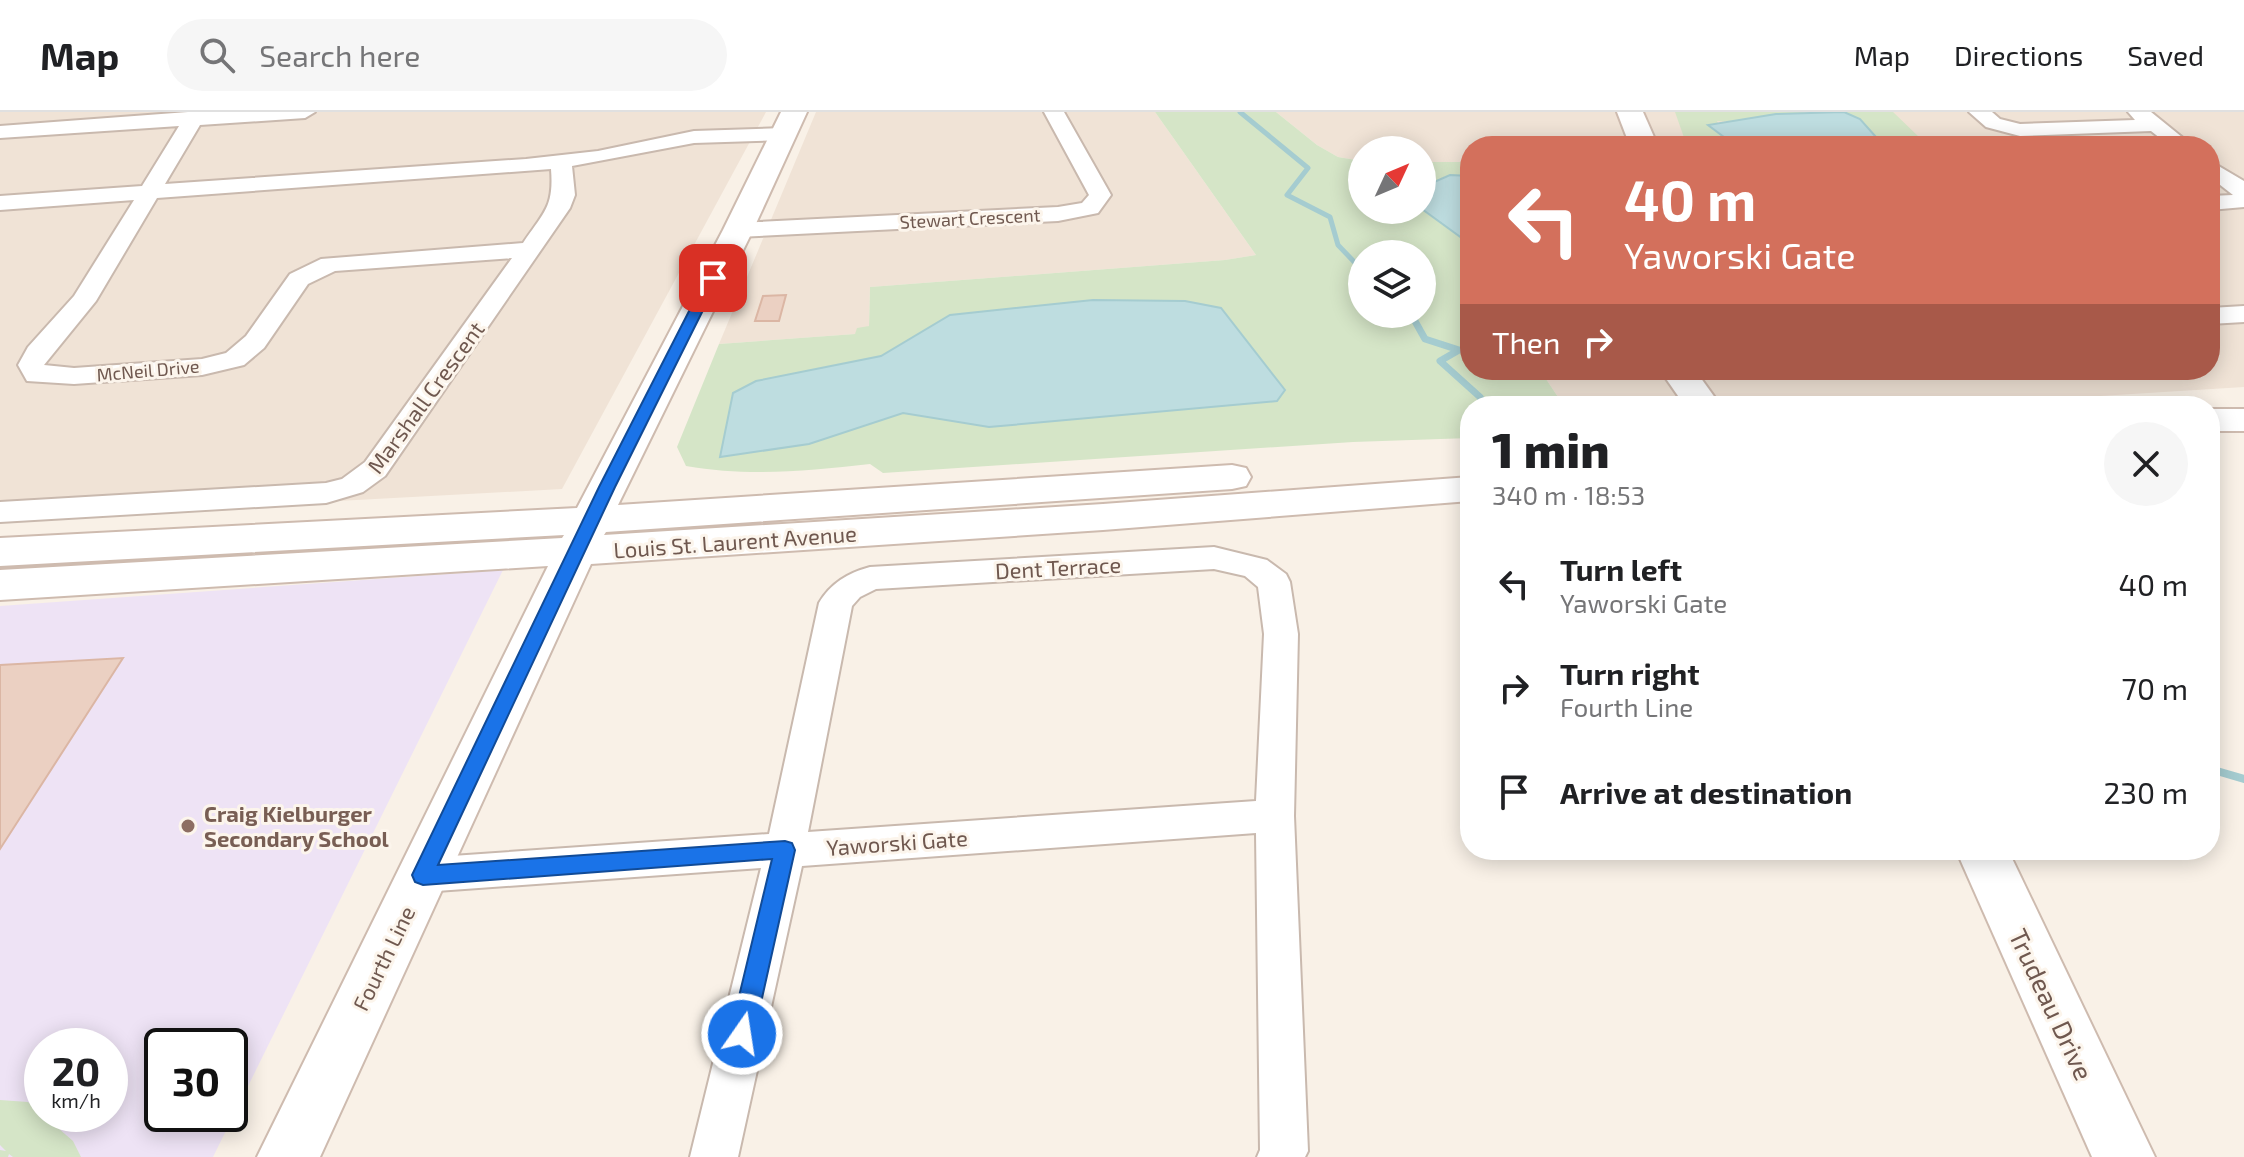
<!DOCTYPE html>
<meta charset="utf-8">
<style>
:root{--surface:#fff;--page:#f6f6f6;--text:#202124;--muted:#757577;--line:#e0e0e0}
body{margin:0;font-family:"Exo 2",sans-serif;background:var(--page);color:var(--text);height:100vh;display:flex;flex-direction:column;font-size:30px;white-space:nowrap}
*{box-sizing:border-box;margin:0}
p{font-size:26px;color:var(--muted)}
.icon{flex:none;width:44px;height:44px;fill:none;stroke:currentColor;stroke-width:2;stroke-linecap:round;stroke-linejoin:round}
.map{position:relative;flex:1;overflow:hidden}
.details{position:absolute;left:1460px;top:284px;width:760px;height:464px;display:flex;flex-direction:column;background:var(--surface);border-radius:32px;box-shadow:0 4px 20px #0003}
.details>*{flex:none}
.guide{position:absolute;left:1460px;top:24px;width:760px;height:244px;border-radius:32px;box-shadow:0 4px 20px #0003;background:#d3705c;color:#fff;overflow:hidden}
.needle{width:52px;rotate:46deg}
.tools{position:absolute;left:1348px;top:24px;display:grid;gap:16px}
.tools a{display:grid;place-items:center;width:88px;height:88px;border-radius:50%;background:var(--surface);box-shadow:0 4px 20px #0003;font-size:40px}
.speed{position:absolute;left:24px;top:916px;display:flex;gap:16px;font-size:40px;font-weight:700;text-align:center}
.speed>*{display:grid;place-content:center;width:104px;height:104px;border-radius:50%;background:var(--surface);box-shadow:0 4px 20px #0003;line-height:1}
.speed small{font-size:20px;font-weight:400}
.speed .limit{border:4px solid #111;border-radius:12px;background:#fff;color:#111}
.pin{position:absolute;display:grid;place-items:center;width:68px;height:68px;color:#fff;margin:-34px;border-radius:16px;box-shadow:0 4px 12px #0006}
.me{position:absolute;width:88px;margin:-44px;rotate:13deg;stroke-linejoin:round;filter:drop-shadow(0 0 6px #0008)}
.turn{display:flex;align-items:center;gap:28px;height:168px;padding:0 32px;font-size:36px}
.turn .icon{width:104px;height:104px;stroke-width:2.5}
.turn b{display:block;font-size:56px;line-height:68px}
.then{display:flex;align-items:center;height:76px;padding:0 32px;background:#0003;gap:16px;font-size:30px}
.round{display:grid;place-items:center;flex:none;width:84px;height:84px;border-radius:42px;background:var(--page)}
.summary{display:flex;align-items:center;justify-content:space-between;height:136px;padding:0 32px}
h1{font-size:48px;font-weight:800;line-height:60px}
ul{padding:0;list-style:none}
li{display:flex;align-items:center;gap:24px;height:104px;padding:0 32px}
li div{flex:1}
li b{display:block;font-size:30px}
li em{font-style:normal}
header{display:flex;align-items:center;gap:48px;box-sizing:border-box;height:112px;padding:0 40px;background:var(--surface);border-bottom:2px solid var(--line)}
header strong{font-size:38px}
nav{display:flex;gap:44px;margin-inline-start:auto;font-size:28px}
.search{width:560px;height:72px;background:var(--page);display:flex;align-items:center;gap:20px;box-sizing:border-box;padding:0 28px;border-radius:44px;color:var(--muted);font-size:30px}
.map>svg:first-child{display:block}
.residential{fill:#f0e3d6}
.education{fill:#eee3f5;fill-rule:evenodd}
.green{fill:#d5e5c7;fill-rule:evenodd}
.water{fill:#bedde0;stroke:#a5ccd0;stroke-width:2}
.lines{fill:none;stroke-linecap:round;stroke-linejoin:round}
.stream-far2{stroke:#a5ccd0;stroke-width:5}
.stream-far1{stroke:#a5ccd0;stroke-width:7}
.stream{stroke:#a5ccd0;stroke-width:8}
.building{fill:#ebd0c2;stroke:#dbb6a4;stroke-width:2}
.street-casing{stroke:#c9b9ae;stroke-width:4}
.secondary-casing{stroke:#cebbaf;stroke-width:4}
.street{fill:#fff;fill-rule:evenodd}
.secondary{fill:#fff;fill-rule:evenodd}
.route{fill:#1a73e8;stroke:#114b97;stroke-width:2}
.education-dot{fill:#8d6e63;stroke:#fcf5ec;stroke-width:3}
.labels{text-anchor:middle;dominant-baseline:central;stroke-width:6;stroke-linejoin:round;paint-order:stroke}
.far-street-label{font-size:18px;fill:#6f584f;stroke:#fcf5ec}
.street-label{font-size:22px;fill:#6f584f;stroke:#fcf5ec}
.education-label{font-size:22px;font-weight:bold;fill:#785e54;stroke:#fcf5ec;text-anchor:start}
.near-street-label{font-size:26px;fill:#6f584f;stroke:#fcf5ec}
</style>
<header>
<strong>Map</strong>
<div class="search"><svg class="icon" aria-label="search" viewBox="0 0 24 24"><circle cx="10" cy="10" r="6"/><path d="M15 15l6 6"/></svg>Search here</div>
<nav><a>Map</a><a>Directions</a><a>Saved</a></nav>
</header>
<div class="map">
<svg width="2244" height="1045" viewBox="0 0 2244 1045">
<rect width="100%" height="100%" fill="#f9f1e7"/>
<!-- residential -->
<g class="residential">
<polygon points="0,0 766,0 562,377 0,407"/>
<polygon points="816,0 1155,0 1256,143 1225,148 870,175 869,214 855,222 719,232"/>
<polygon points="1276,0 2244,0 2244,275 1940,294 1564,294 1540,258 2210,258 2210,34 1470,34 1470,50 1422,50 1422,38 1362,38 1362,49 1338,45 1317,33"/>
</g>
<!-- education -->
<path class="education" d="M503 458 213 1045H0V494ZM42 934H110V1002H42ZM162 934H230V1002H162Z"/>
<!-- green -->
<g class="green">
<path d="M1155 0H1276L1317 33 1338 45 1362 49V98L1422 97 1470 132V258H1540L1564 294H1470V326L1353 330 883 361 870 352C807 359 749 365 686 354L677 335 719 232 855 222 857 216 869 214 870 175 1225 148 1256 143ZM1362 142H1422V202H1362ZM950 203 1277 289 989 315 903 301 809 332 733 281 756 269 881 244Z"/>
<path d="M1675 0H1809C1779 2 1747 12 1717 9L1729 32 1736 34H1687Z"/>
<polygon points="1844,0 1893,0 1920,26 1938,34 1870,34 1876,25 1860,7"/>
<polygon points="1422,50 1470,50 1470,64 1450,63 1425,74 1422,89"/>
<polygon points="0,988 28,990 73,1029 81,1045 13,1045 9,1042 8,1045 0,1045 0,1038 6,1039 0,1033"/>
</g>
<!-- water -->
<g class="water">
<polygon points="1844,0 1860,7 1876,25 1873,32 1736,34 1708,13 1776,2"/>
<polygon points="1450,63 1470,64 1470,132 1422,97 1425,74"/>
<polygon points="1093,188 1185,189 1221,196 1285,278 1277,289 989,315 903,301 809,332 720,345 733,281 756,269 881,244 950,203"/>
</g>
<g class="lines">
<!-- stream-far2 -->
<polyline class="stream-far2" points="1240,0 1308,56 1287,83 1330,105 1338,133 1360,156 1354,170 1362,177"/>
<!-- stream-far1 -->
<polyline class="stream-far1" points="1411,202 1425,227 1459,238 1440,249 1480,285 1484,294"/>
<!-- stream -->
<polyline class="stream" points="2210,657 2244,667"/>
</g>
<!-- building -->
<g class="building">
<polygon points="786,183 779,209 755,209 763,184"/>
<polygon points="123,546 0,737 0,553"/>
</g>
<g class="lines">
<defs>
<g id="street">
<path d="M188 0H315L305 6 200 13 165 72 526 47 598 39 694 19 784 16 794 22 784 28 694 31 572 54 575 83 570 96 385 364 363 380 326 391 0 410V390L326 371 342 367 365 350 512 146 335 159 308 172 264 236 244 253 202 263 74 272 27 269 18 253 28 235 74 184 134 88 0 98V84L142 74 179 14 0 26V14ZM551 57C554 95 544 100 523 131L321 147 290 162 246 224 226 241 202 247 74 256 44 253 96 189 157 86Z"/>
<polygon points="1044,0 1064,0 1111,83 1098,101 1058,109 738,125 730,123 726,118 730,113 738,111 1058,95 1082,91 1089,83"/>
<polygon points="1969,0 1992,0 2000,7 2020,12 2135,8 2128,0 2151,0 2193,34 2170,34 2151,19 2020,24 1986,15"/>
<polygon points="2210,49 2244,69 2244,95 2210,98 2210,84 2233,83 2210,65"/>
<polygon points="2244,194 2244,210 2210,212 2210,196"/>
<path d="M1214 435 1267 448 1286 462 1290 470 1298 522 1294 704 1308 1039 1305 1045H1257L1260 1038 1256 721 802 754 738 1045H690L761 756 423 780 409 775 403 763 409 751 423 746 769 722 819 491C831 471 848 461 870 455ZM1214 457 1245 464 1258 475 1264 522 1256 689 808 720 852 494 860 485 876 477Z"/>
</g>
<g id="secondary">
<polygon points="781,0 807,0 753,118 618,393 1232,353 1246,356 1251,365 1246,374 1232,377 606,420 604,423 1103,392 1470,365 1470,389 1103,418 591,452 320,1045 257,1045 548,454 0,488 0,458 562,426 564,423 0,454 0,426 577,396 723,118"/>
<polygon points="1617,0 1643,0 1658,34 1630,34"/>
<polygon points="1660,258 1695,258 1721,294 1685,294"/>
<rect x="2210" y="297" width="34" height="22"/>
<polygon points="1956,738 2008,738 2155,1045 2092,1045"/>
</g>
</defs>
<!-- street casing -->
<use href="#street" class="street-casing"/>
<!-- secondary casing -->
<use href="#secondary" class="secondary-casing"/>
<!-- street -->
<use href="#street" class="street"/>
<!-- secondary -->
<use href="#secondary" class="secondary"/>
</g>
<!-- route -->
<polygon class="route" points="713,162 719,166 615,375 438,753 785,729 792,731 795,738 754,922 750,930 742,933 734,930 730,922 772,747 423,773 415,770 412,763 599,375 706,166"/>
<!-- markers -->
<circle class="education-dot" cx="188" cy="714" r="8"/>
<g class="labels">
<!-- far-street labels -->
<g class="far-street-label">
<text transform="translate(970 106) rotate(-3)">Stewart Crescent</text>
<text transform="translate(148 258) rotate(-5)">McNeil Drive</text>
</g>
<!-- street labels -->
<g class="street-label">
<text transform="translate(425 285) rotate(-54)">Marshall Crescent</text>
<text transform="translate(735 429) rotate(-4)">Louis St. Laurent Avenue</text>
<text transform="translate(1058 455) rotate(-3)">Dent Terrace</text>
<text transform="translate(897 730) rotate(-4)">Yaworski Gate</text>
<text transform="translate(383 846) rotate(-64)">Fourth Line</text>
</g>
<!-- education labels -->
<g class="education-label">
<text x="204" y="701">Craig Kielburger<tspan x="204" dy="25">Secondary School</tspan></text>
</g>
<!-- near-street labels -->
<g class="near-street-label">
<text transform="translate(2052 892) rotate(65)">Trudeau Drive</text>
</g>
</g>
</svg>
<div class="tools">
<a><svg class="needle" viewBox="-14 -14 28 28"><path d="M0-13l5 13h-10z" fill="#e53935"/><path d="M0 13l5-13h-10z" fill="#757577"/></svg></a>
<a><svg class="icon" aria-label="layers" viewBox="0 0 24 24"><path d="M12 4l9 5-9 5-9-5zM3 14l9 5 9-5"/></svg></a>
</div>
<div class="speed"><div>20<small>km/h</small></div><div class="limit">30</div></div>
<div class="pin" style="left:713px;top:166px;background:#d93025"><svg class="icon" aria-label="arrive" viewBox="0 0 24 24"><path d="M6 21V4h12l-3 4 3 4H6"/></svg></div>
<svg class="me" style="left:742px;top:922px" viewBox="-20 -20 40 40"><circle r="17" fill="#1a73e8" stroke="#fff" stroke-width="3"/><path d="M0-11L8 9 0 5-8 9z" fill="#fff"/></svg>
<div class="guide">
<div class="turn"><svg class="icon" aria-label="left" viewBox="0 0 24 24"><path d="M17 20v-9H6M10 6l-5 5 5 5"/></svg><div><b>40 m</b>Yaworski Gate</div></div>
<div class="then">Then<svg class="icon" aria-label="right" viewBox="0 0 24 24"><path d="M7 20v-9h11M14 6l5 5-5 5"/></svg></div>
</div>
<section class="details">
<div class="summary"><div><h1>1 min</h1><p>340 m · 18:53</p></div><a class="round"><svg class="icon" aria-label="close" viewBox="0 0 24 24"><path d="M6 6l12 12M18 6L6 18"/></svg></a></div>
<ul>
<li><svg class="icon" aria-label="left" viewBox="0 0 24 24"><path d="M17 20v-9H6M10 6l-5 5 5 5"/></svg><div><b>Turn left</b><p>Yaworski Gate</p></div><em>40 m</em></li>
<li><svg class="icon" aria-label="right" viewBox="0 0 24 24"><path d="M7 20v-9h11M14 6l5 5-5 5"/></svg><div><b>Turn right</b><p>Fourth Line</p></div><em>70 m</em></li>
<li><svg class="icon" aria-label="arrive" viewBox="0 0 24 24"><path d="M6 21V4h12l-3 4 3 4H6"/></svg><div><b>Arrive at destination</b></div><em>230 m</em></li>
</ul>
</section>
</div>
